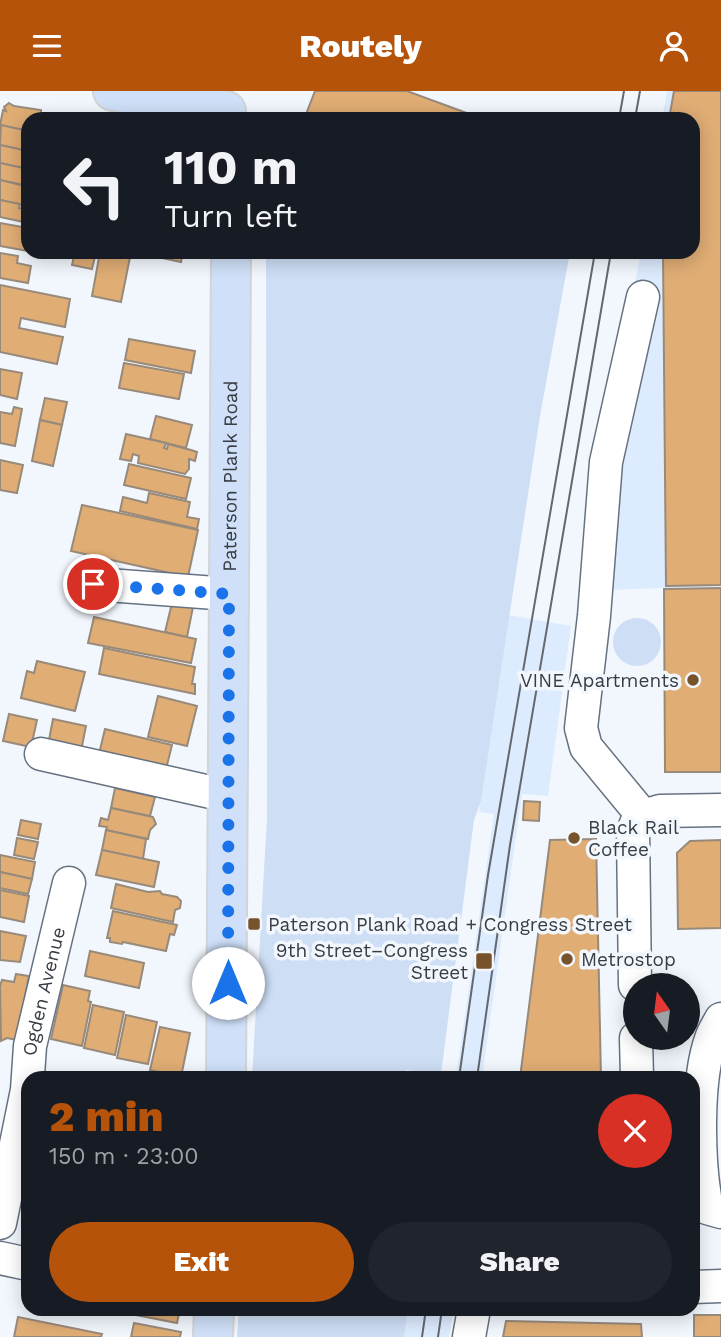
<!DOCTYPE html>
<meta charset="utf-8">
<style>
:root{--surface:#171b24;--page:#20242c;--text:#f1f3f6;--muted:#9ea1a6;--accent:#b45309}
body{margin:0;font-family:"Work Sans",sans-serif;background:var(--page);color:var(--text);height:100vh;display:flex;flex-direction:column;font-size:26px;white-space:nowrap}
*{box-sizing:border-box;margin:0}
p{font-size:23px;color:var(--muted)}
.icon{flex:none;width:38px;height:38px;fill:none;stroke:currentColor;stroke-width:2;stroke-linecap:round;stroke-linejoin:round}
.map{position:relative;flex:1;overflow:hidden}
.panel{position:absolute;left:21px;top:980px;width:679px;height:245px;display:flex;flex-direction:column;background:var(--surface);border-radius:21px;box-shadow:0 4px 18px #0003}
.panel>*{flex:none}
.hud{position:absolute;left:21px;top:21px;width:679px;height:147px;border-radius:21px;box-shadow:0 4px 18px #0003;background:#171b24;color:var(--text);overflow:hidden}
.needle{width:46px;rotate:346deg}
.controls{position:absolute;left:623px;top:882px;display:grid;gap:14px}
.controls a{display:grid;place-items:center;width:77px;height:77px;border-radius:50%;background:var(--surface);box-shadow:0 4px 18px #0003;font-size:35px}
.pin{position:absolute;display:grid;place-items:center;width:60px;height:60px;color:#fff;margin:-30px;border:4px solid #fff;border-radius:50%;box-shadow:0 2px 7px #0007}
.me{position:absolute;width:77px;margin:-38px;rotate:0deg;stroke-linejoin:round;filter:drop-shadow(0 0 5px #0008)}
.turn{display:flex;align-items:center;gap:24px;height:147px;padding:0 28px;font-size:32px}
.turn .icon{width:91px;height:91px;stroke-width:2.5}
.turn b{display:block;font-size:49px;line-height:60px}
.round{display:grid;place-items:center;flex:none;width:74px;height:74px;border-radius:37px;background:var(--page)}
.summary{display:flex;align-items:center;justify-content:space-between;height:119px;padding:0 28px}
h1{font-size:42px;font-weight:800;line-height:52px;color:var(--accent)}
.button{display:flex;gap:14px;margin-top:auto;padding:14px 28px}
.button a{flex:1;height:80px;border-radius:42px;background:var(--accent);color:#fff;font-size:28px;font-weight:800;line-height:80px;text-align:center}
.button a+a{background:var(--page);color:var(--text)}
header{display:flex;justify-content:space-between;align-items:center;height:91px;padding:0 28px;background:var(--accent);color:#fff;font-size:32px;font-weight:800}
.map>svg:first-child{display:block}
.built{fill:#ddebfe}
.green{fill:#cedef5}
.building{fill:#e0ad75;stroke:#988a7b;stroke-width:2}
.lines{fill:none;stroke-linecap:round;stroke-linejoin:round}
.minor-casing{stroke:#677281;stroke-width:35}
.major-casing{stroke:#d3d4d6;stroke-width:42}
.minor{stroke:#fff;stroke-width:32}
.major{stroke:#cfe0f8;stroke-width:38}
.tram{stroke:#63686f;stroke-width:2}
.route{stroke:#1a73e8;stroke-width:12;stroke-dasharray:0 21.6}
.poi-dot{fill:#76532b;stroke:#f2f7fe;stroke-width:2.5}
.labels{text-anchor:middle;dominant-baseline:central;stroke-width:7;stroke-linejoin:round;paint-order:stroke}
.street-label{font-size:19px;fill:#383d44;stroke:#f2f7fe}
.poi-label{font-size:19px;fill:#383d44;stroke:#f2f7fe;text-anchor:start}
</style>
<header><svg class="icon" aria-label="menu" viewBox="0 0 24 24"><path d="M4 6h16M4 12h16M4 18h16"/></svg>Routely<svg class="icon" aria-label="person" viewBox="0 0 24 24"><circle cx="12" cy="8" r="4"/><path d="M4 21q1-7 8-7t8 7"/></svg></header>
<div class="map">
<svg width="721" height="1246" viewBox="0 0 721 1246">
<rect width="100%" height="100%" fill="#f2f7fe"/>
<!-- built -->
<g class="built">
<polygon points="667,0 721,0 721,495 609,499 579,507 602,357 641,161 693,161 693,28 662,28"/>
<polygon points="509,524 571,535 548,705 522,703 482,987 451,987 456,986 494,723 479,721"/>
<polygon points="408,1218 454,1218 449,1246 404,1246"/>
</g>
<!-- green -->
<g class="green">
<polygon points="266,161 570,161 540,325 481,710 474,729 441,983 406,979 405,987 252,987 267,727"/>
<circle cx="637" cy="551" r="24"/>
<polygon points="239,1218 408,1218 404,1246 237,1246"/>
</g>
<!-- building -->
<g class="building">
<polygon points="315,0 407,0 483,28 311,28 305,26"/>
<polygon points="674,0 721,0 721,494 666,495 663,161 693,161 693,28 669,28"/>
<polygon points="9,12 14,15 41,19 41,28 28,28 28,40 0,34 3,19 6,20 4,16"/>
<polygon points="1,34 28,40 28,60 0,54"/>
<polygon points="0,54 28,60 28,78 0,72"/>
<polygon points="0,72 28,78 28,95 0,89"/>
<polygon points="0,89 25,95 24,99 28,99 28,115 0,109"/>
<polygon points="0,109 20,113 19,117 28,119 28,132 0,126"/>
<polygon points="0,132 28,137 28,160 0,155"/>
<polygon points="75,161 96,161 92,178 72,174"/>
<polygon points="100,161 130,166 121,211 92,205"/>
<polygon points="134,161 183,161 181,171"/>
<polygon points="0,162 18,165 17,172 31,175 28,192 0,187"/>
<polygon points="0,194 70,208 65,236 21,227 19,237 63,246 57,273 0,261"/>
<polygon points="129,248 195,260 191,282 125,269"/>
<polygon points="124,272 184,283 179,308 119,297"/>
<polygon points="0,278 22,282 17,308 0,304"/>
<polygon points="45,307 67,311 62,334 40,329"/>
<polygon points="14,316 22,318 15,355 0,352 0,321 12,323"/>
<polygon points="156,325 192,334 186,357 150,348"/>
<polygon points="40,329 62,334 53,375 32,370"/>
<polygon points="126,343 166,352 164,357 167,358 168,353 191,359 197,361 195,370 189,368 189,378 185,383 138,372 139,365 133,363 131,370 120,368"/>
<polygon points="0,369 23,374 17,402 0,399"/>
<polygon points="129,373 191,387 186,408 124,394"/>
<polygon points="149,402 190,411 187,426 199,428 197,438 120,420 123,406 147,412"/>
<polygon points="82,414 198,439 188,486 71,460"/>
<polygon points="721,497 721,681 665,681 664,498"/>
<polygon points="172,512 193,516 187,546 165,541"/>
<polygon points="94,526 196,548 191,572 88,552"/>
<polygon points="104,557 195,576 192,593 195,593 195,603 99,583"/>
<polygon points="37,570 85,581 75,620 21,607 27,580 34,582"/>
<polygon points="158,605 197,615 187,655 148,646"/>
<polygon points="9,623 37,629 31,656 3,650"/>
<polygon points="53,628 86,635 81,660 48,654"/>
<polygon points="105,638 172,654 166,678 99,663"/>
<polygon points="115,697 155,706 150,725 111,717"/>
<polygon points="524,710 540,711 539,730 523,729"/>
<polygon points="111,717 153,726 156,733 150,739 148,748 106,739 107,736 99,735 101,727 108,729"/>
<polygon points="21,729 41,733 38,748 18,744"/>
<polygon points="106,739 146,748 143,768 102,759"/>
<polygon points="17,747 38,751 34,768 14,764"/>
<polygon points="596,748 601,987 520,987 550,749"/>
<polygon points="721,749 721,837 678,838 677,762 690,750"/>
<polygon points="102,759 159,771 154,796 96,784"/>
<polygon points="0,764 35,771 32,788 0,781"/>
<polygon points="0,781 32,788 28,803 0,797"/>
<polygon points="116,793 148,801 160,800 162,803 177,806 181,810 180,817 175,819 173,831 111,817"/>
<polygon points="0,799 29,805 24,831 0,826"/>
<polygon points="113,820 177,834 174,844 170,843 166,860 123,851 122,853 110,851 110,847 107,847"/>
<polygon points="0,840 26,845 20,871 0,869"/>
<polygon points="90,860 144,872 139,897 85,885"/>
<polygon points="16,883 29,885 17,949 7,947 1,950 0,895 2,889 14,891"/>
<polygon points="63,894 90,900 88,910 91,911 82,955 51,948"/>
<polygon points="93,914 124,921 115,964 84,957"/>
<polygon points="126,924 157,931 148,973 117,967"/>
<polygon points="160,936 190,942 181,986 150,979"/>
<polygon points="105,1218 180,1218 177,1232"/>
<rect x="694" y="1224" width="27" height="22"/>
<polygon points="18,1226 102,1243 101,1246 14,1246"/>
<polygon points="506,1230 641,1233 642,1246 503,1246"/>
<polygon points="134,1232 181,1241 180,1246 131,1246"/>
</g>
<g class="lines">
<defs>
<g id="minor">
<polyline points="94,493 229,503"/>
<polyline points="41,663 228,705"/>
<polyline points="643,725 586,656 581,637 594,525 606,371 643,206"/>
<polyline points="643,725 660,720 721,719"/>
<polyline points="635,894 633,740 638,728 643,725"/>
<path d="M721 928C718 934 713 941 711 948 696 990 698 1073 707 1117L721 1121"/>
<polyline points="636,947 637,987"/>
<path id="s1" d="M0 1132 27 999 30 955 69 792"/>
<polyline points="0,1167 28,1173"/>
<polyline points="693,1196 721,1195"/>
<polyline points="469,1246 474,1218"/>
</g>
<g id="major">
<polyline points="113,0 226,20"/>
<path id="s2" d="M226 987 231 161"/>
<polyline points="213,1246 214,1218"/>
</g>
</defs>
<!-- minor casing -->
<use href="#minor" class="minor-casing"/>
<!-- major casing -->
<use href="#major" class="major-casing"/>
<!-- minor -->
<use href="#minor" class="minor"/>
<!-- major -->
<use href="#major" class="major"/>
<!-- tram -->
<g class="tram">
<polyline points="619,28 624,0"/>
<polyline points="635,28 640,0"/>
<polyline points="459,987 488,784 595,161"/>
<polyline points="477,987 510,754 611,161"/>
<polyline points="422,1246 426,1218"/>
<polyline points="438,1246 442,1218"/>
</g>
</g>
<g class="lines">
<!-- route -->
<polyline class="route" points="93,493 229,503 228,892"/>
</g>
<!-- markers -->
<g class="poi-dot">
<circle cx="693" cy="589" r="7"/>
<circle cx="574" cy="747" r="7"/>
<rect x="247" y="826" width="14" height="14" rx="3.5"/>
<circle cx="567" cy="868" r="7"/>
<rect x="475" y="861" width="18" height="18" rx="3.5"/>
</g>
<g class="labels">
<!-- street labels -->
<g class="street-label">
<text stroke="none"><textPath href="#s2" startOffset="602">Paterson Plank Road</textPath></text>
<text stroke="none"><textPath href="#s1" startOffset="236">Ogden Avenue</textPath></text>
</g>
<!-- poi labels -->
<g class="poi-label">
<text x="679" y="589" text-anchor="end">VINE Apartments</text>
<text x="588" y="736">Black Rail<tspan x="588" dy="22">Coffee</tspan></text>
<text x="268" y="833">Paterson Plank Road + Congress Street</text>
<text x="468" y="859" text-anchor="end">9th Street–Congress<tspan x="468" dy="22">Street</tspan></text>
<text x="581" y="868">Metrostop</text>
</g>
</g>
</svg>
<div class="controls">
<a><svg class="needle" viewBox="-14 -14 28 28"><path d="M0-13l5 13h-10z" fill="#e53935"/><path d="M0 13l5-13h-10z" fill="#9ea1a6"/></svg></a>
</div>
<div class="pin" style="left:93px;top:493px;background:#d93025"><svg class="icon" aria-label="arrive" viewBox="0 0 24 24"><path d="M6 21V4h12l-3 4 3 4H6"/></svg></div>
<svg class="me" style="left:228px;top:892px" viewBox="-20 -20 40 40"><circle r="19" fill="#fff"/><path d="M0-13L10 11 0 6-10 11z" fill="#1a73e8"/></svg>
<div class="hud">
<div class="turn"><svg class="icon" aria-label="left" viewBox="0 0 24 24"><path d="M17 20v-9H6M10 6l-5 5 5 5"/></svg><div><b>110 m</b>Turn left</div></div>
</div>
<section class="panel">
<div class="summary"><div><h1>2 min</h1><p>150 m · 23:00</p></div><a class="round" style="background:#d93025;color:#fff"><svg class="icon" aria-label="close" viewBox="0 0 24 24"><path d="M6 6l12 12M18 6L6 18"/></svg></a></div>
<div class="button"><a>Exit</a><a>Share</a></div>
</section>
</div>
